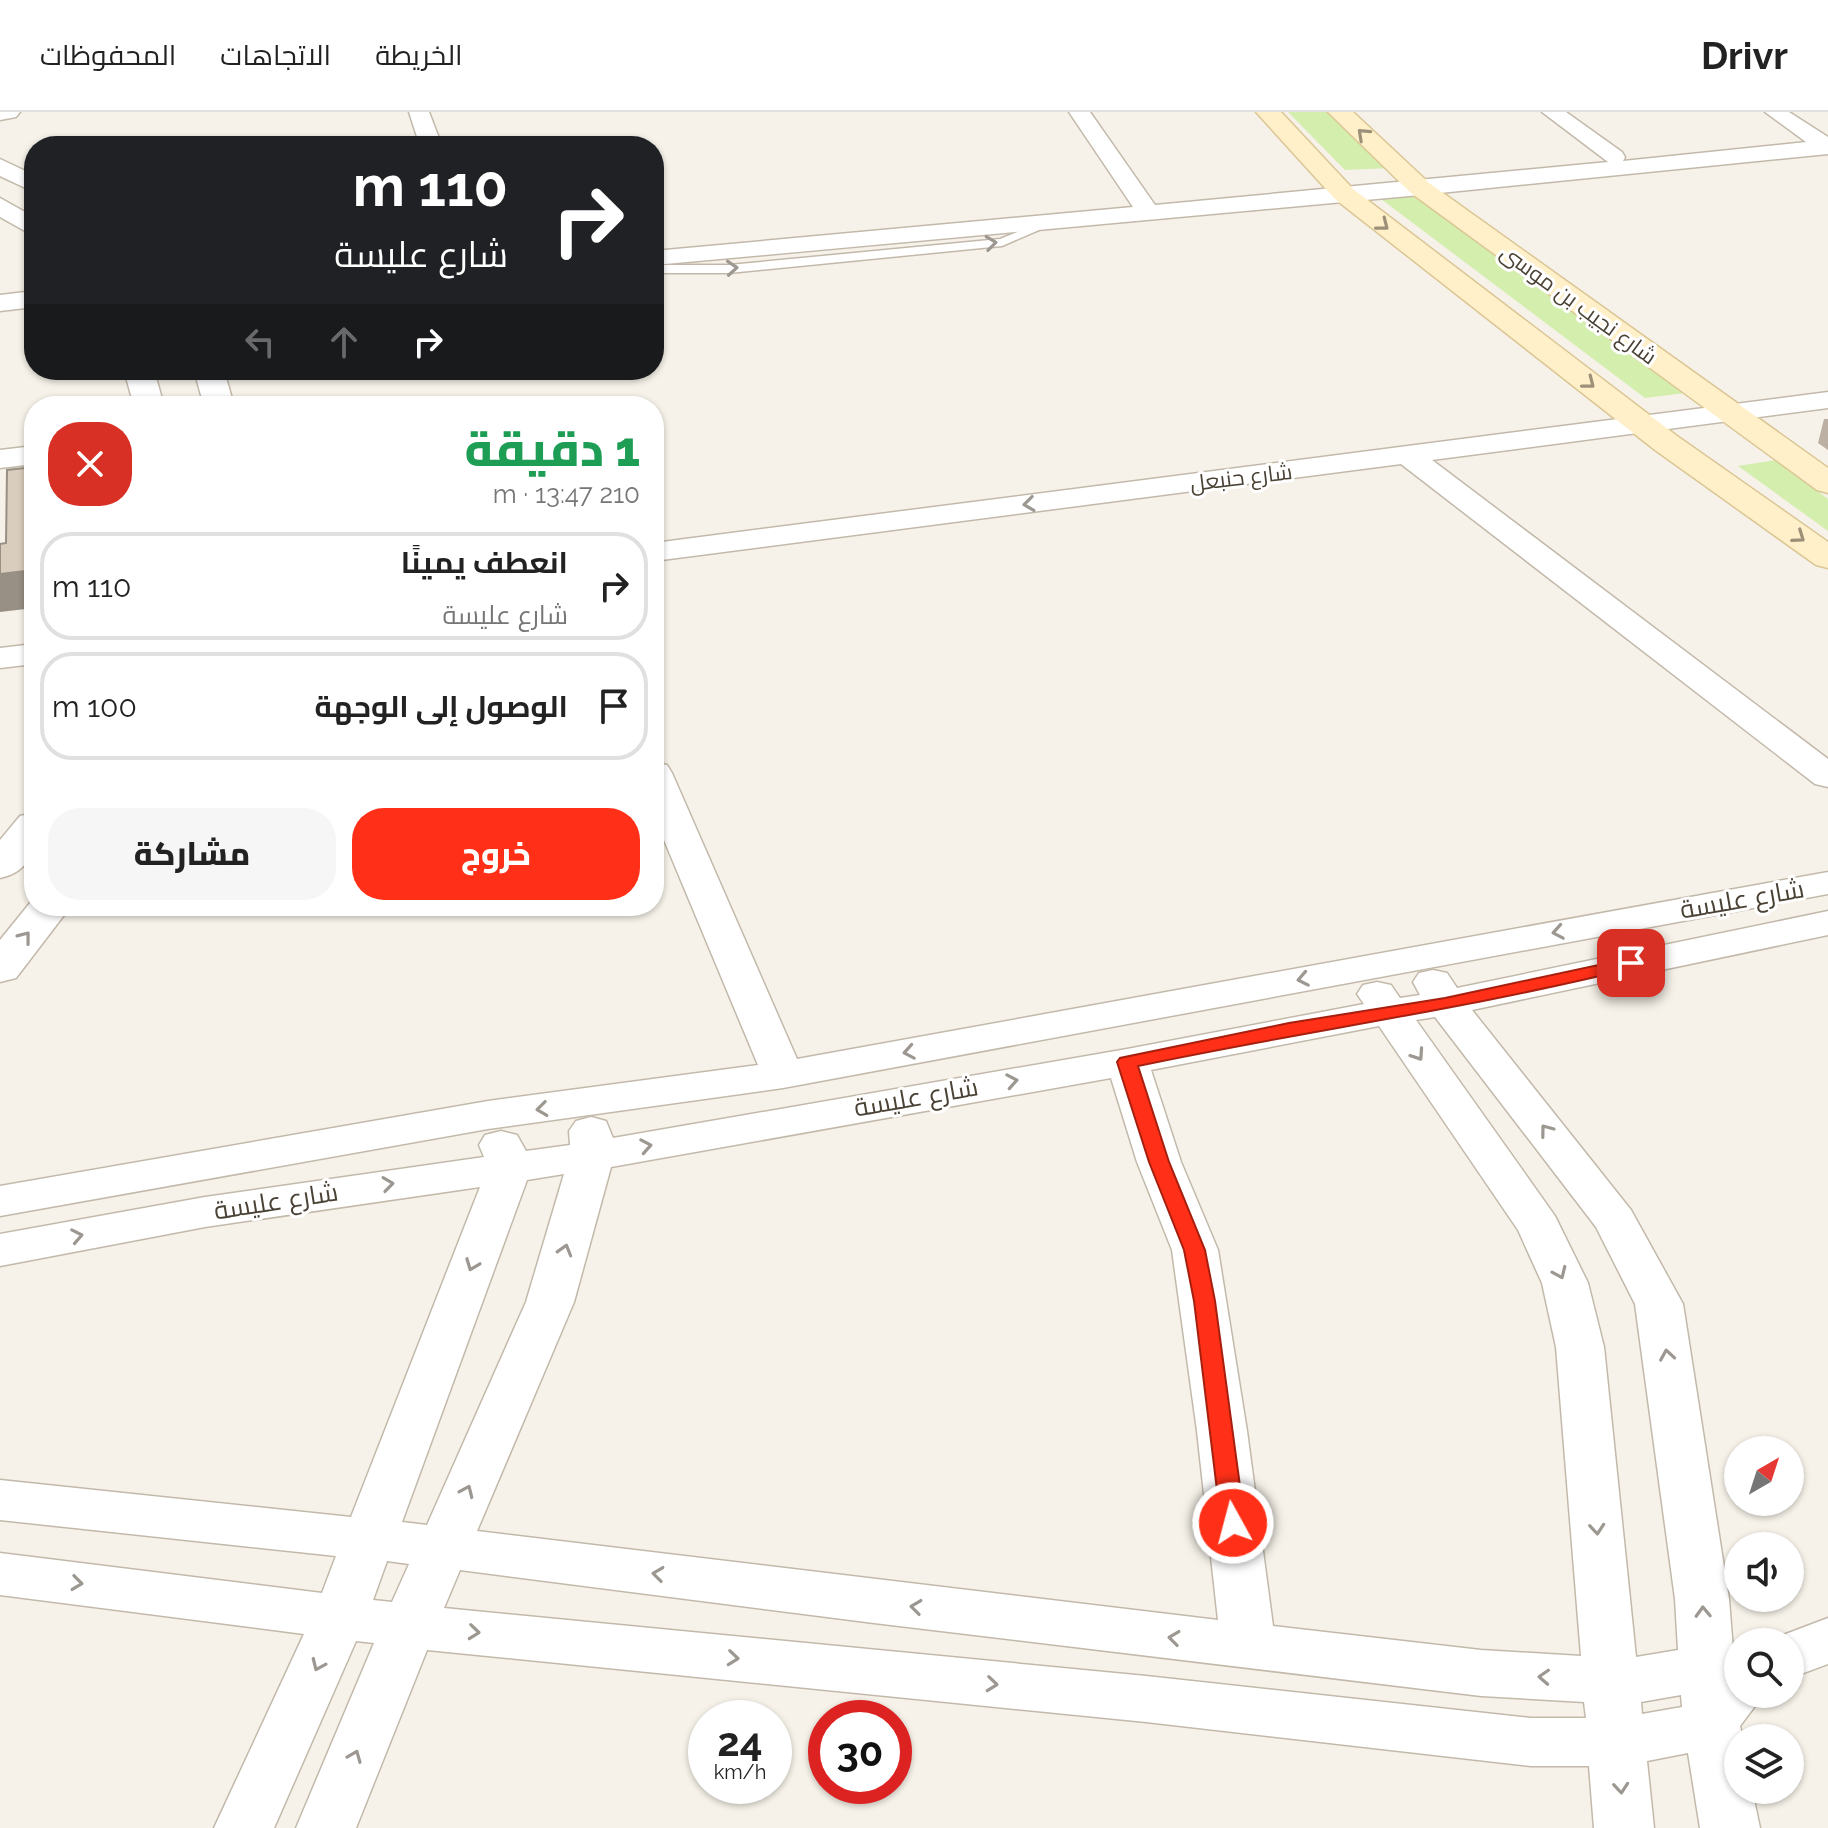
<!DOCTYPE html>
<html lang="ar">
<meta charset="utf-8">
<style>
:root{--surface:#fff;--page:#f6f6f6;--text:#222;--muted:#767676;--line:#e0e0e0;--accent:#ff3017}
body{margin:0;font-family:Raleway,Cairo,sans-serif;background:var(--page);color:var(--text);direction:rtl;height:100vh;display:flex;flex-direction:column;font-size:30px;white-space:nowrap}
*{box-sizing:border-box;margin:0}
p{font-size:26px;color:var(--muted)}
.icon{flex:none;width:44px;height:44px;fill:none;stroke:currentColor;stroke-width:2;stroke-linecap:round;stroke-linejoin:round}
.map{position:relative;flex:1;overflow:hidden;direction:ltr}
.details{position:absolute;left:24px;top:284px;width:640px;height:520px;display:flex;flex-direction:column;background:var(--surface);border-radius:32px;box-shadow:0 2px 6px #0004;direction:rtl}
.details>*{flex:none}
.banner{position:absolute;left:24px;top:24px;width:640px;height:244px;border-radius:32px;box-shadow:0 2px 6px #0004;direction:rtl;background:#202124;color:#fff;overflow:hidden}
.needle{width:52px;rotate:39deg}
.tools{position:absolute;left:1724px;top:1324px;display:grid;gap:16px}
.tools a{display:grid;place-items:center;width:80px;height:80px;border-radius:50%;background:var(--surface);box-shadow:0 2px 6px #0004;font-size:40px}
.speed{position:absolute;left:688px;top:1588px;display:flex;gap:16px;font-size:40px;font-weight:700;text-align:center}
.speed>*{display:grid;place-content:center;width:104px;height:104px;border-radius:50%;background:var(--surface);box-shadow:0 2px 6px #0004;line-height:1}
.speed small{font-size:20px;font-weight:400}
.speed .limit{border:12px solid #d22;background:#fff;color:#111}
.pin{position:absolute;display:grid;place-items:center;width:68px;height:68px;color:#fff;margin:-34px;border-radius:16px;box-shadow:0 4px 12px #0006}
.me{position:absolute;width:88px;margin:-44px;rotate:353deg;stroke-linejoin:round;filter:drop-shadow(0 0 6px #0008)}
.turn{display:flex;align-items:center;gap:28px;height:168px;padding:0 24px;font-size:36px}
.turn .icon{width:104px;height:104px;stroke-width:2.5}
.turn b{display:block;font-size:56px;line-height:68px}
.lanes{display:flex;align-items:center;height:76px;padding:0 24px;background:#0003;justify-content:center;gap:40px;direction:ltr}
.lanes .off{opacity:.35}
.round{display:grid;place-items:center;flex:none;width:84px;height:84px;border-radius:32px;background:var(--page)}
.overview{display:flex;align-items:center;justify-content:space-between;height:136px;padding:0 24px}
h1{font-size:48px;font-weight:800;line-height:60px;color:#1e9e55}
.primary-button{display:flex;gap:16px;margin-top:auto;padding:16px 24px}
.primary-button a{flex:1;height:92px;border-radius:32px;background:var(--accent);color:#fff;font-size:32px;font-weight:800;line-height:92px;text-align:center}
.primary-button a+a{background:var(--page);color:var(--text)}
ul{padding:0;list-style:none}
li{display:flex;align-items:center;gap:24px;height:108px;margin:0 16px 12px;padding:0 8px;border:4px solid var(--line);border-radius:32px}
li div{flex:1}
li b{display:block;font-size:30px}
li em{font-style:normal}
header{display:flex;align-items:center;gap:48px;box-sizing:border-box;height:112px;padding:0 40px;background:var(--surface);border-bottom:2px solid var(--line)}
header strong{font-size:38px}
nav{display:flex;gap:44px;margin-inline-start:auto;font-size:28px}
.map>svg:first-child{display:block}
.green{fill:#d4eeae}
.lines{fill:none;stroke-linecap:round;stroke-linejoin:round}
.service-casing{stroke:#c3b9aa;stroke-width:3}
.minor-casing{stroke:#c3b9aa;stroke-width:3}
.tertiary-casing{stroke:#c3b9aa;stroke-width:3}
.secondary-casing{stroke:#dbc694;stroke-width:3}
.service{fill:#fff;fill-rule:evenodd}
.minor{fill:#fff;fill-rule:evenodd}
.tertiary{fill:#fff;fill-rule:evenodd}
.secondary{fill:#fff0ca;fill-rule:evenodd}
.wall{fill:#bbb0a3}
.shaded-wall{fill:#989084}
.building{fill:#d9cdbd;stroke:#989084;stroke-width:2}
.oneway{stroke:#9c9079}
.oneway2{stroke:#9c9790}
.route{fill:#ff3017;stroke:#a61f0f;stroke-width:2}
.labels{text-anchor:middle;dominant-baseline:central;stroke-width:6;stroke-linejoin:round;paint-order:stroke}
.far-street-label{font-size:22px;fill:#4b4236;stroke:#fff}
.street-label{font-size:26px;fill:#4b4236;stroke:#fff}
</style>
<header>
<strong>Drivr</strong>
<nav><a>الخريطة</a><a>الاتجاهات</a><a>المحفوظات</a></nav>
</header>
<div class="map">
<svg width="1828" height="1716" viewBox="0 0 1828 1716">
<rect width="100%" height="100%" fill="#f6f2e9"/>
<!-- green -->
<g class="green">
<polygon points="1288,0 1332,0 1390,56 1345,58"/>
<polygon points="1417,83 1686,281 1645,286 1381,87"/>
<polygon points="1776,348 1828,387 1828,419 1738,354"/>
</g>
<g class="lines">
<defs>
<polygon id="service" points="1052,106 1062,108 1002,134 729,161 654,161 654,153 729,153 1000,127"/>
<g id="minor">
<polygon points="409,0 429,0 442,34 420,34"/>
<polygon points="1069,0 1090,0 1155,93 1608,50 1542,0 1566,0 1622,40 1625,45 1623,49 1806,30 1765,0 1789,0 1828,25 1828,42 1420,83 654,153 654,139 1133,95"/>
<polygon points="34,179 34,195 0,199 0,183"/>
<polygon points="1828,280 1828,296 1432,348 1828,647 1828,675 1815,672 1401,352 654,449 654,431"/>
<polygon points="34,334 34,352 0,356 0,338"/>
<polygon points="34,532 34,552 0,556 0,536"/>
<polygon points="654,650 667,653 672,661 797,947 1828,760 1828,782 783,976 488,1017 0,1104 0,1074 488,989 758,953 654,704"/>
<path d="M1828 799V823L1472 898 1631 1098 1683 1192 1729 1487 1733 1538 1738 1539V1582H1764L1740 1614 1743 1626H1738V1678H1752L1760 1716H1700L1688 1641 1647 1649 1654 1716H1594L1589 1654H1531L1146 1610 427 1538 356 1716H296L374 1531 356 1529 274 1716H214L304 1522 0 1483V1441L322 1481 336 1444 0 1408V1368L351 1405 480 1075 205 1115 0 1154V1122L205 1085 484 1045 479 1033 485 1023 501 1019 517 1023 526 1039 570 1033 569 1019 576 1009 591 1005 606 1009 613 1026 1127 937 1364 892 1357 882 1363 873 1377 870 1391 873 1400 886 1420 883 1413 870 1419 861 1433 858 1447 861 1457 876ZM1435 905 1596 1115 1635 1192 1675 1487 1678 1538 1636 1545 1604 1235 1588 1171 1555 1104 1416 908ZM1379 914 1518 1118 1542 1171 1556 1235 1581 1544 1481 1538 1273 1514 1247 1319 1218 1138 1181 1050 1151 958ZM1111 966 1137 1050 1172 1138 1197 1319 1218 1508 477 1419 574 1190 611 1055ZM564 1062 526 1190 427 1413 402 1410 527 1068ZM387 1449 409 1452 392 1490 373 1488ZM460 1458 874 1511 1481 1584 1584 1590 1586 1606H1531L1146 1564 444 1496ZM1681 1583 1682 1595 1642 1602 1641 1590Z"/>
<polygon points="1828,1506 1828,1552 1790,1566 1790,1530 1770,1528"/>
</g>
<g id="tertiary">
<polygon points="0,0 20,0 16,5 0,8"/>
<polygon points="0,47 34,63 34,80 0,64"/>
<polygon points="0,86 34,105 34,124 0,105"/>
<polygon points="124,258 154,258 164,294 134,294"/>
<polygon points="194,258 224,258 234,294 204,294"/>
<path d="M34 701C34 732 36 758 0 766V728L20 704Z"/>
<polygon points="34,786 34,794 71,794 16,866 0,870 0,828"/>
</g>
<g id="secondary">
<polygon points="1256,0 1281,0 1353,77 1677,324 1828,430 1828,456 1816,453 1655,338 1335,87"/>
<polygon points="1328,0 1353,0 1429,71 1828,356 1828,381 1817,378 1411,81"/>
</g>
</defs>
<!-- service casing -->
<use href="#service" class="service-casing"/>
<!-- minor casing -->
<use href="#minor" class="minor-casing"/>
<!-- tertiary casing -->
<use href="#tertiary" class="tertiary-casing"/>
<!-- secondary casing -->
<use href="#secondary" class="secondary-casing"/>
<!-- service -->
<use href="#service" class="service"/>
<!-- minor -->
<use href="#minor" class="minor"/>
<!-- tertiary -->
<use href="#tertiary" class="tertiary"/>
<!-- secondary -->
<use href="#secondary" class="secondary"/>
</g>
<!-- wall -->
<polygon class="wall" points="1824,307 1828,307 1828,338 1818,331"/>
<!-- shaded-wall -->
<polygon class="shaded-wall" points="34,458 34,496 0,500 0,462"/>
<!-- building -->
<polygon class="building" points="34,355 34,458 0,462 0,432 6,431 7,358"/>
<!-- one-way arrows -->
<defs><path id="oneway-chevron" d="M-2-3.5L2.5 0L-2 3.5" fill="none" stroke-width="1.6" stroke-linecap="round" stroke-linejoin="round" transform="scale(2)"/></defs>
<g class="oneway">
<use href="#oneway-chevron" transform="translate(1363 22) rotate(-137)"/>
<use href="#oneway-chevron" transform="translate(1383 113) rotate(38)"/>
<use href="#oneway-chevron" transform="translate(1589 271) rotate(38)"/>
<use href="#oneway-chevron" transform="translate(1799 425) rotate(35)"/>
</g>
<g class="oneway2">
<use href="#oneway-chevron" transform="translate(991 131) rotate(-7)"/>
<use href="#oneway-chevron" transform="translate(732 156) rotate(-4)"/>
<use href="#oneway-chevron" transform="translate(1029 392) rotate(173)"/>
<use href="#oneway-chevron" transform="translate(1558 820) rotate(170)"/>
<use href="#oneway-chevron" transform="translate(25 825) rotate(-52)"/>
<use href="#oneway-chevron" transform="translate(1303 867) rotate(169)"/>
<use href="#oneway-chevron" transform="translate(909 940) rotate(170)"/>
<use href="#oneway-chevron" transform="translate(1418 943) rotate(56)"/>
<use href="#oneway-chevron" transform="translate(1012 969) rotate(-10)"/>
<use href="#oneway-chevron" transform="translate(542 997) rotate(173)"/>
<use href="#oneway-chevron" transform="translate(1546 1018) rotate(-127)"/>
<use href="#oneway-chevron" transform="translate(646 1034) rotate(-10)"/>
<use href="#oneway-chevron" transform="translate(388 1072) rotate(-8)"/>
<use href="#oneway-chevron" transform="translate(77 1124) rotate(-11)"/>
<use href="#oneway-chevron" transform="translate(565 1138) rotate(-74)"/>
<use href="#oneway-chevron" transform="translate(472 1153) rotate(111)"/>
<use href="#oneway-chevron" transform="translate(1560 1161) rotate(66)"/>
<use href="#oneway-chevron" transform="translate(1667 1243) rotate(-99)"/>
<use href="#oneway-chevron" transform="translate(467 1379) rotate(-66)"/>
<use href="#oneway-chevron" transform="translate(1597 1417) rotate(85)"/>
<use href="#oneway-chevron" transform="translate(658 1462) rotate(-173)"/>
<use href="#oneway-chevron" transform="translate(77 1471) rotate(7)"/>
<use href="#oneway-chevron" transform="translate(916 1495) rotate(-173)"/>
<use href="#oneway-chevron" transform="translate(1703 1500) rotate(-92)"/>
<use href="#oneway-chevron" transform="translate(474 1520) rotate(6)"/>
<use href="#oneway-chevron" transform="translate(1174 1526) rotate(-173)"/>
<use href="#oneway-chevron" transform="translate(733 1546) rotate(6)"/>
<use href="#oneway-chevron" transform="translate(318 1553) rotate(114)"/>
<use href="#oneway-chevron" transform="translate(1544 1565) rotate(-177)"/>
<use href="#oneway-chevron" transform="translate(992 1572) rotate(6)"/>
<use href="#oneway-chevron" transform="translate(355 1644) rotate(-68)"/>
<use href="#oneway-chevron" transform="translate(1621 1676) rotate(85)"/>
</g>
<!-- route -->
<path class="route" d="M1631 846 1640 851 1637 855C1473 896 1304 919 1138 954L1169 1050 1205 1138 1215 1189 1245 1411 1241 1418 1233 1420 1224 1418 1221 1411 1194 1189 1184 1138 1149 1050 1117 950 1120 946 1289 911 1445 886Z"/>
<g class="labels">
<!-- far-street labels -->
<g class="far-street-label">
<text transform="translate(1579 192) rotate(36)">شارع نجيب بن موسى</text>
<text transform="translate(1241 365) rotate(-7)">شارع حنبعل</text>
</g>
<!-- street labels -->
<g class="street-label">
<text transform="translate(1742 787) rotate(-10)">شارع عليسة</text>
<text transform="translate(916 985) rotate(-10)">شارع عليسة</text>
<text transform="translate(276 1089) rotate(-9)">شارع عليسة</text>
</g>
</g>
</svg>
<div class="tools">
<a><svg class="needle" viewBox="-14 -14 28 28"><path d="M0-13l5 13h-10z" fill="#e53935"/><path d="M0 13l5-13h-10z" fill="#767676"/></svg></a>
<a><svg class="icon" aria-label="sound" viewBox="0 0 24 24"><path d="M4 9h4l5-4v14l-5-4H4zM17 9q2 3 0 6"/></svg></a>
<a><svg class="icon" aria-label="search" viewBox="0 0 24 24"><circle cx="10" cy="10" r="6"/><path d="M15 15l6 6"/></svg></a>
<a><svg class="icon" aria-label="layers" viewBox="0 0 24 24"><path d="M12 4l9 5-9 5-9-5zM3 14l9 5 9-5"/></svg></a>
</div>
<div class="speed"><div>24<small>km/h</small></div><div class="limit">30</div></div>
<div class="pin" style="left:1631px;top:851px;background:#d93025"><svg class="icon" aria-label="arrive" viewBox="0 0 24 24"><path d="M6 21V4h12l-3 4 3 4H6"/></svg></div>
<svg class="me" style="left:1233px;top:1411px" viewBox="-20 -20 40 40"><circle r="17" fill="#ff3017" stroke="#fff" stroke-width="3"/><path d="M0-11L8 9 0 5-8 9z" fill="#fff"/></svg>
<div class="banner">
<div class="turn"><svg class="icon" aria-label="right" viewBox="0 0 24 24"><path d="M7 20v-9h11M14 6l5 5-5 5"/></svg><div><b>110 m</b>شارع عليسة</div></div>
<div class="lanes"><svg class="icon off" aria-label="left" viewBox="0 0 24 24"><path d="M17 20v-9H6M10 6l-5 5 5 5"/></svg><svg class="icon off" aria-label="ahead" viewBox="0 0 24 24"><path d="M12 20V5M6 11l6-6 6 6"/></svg><svg class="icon" aria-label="right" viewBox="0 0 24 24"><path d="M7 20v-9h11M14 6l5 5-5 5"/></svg></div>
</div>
<section class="details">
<div class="overview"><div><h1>1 دقيقة</h1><p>210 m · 13:47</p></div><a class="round" style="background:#d93025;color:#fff"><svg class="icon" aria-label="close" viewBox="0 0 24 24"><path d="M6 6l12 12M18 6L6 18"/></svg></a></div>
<ul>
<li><svg class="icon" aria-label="right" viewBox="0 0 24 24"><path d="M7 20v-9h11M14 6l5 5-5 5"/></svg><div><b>انعطف يمينًا</b><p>شارع عليسة</p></div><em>110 m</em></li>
<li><svg class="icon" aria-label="arrive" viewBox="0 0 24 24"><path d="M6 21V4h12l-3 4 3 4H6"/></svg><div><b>الوصول إلى الوجهة</b></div><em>100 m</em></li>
</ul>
<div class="primary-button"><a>خروج</a><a>مشاركة</a></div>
</section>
</div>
